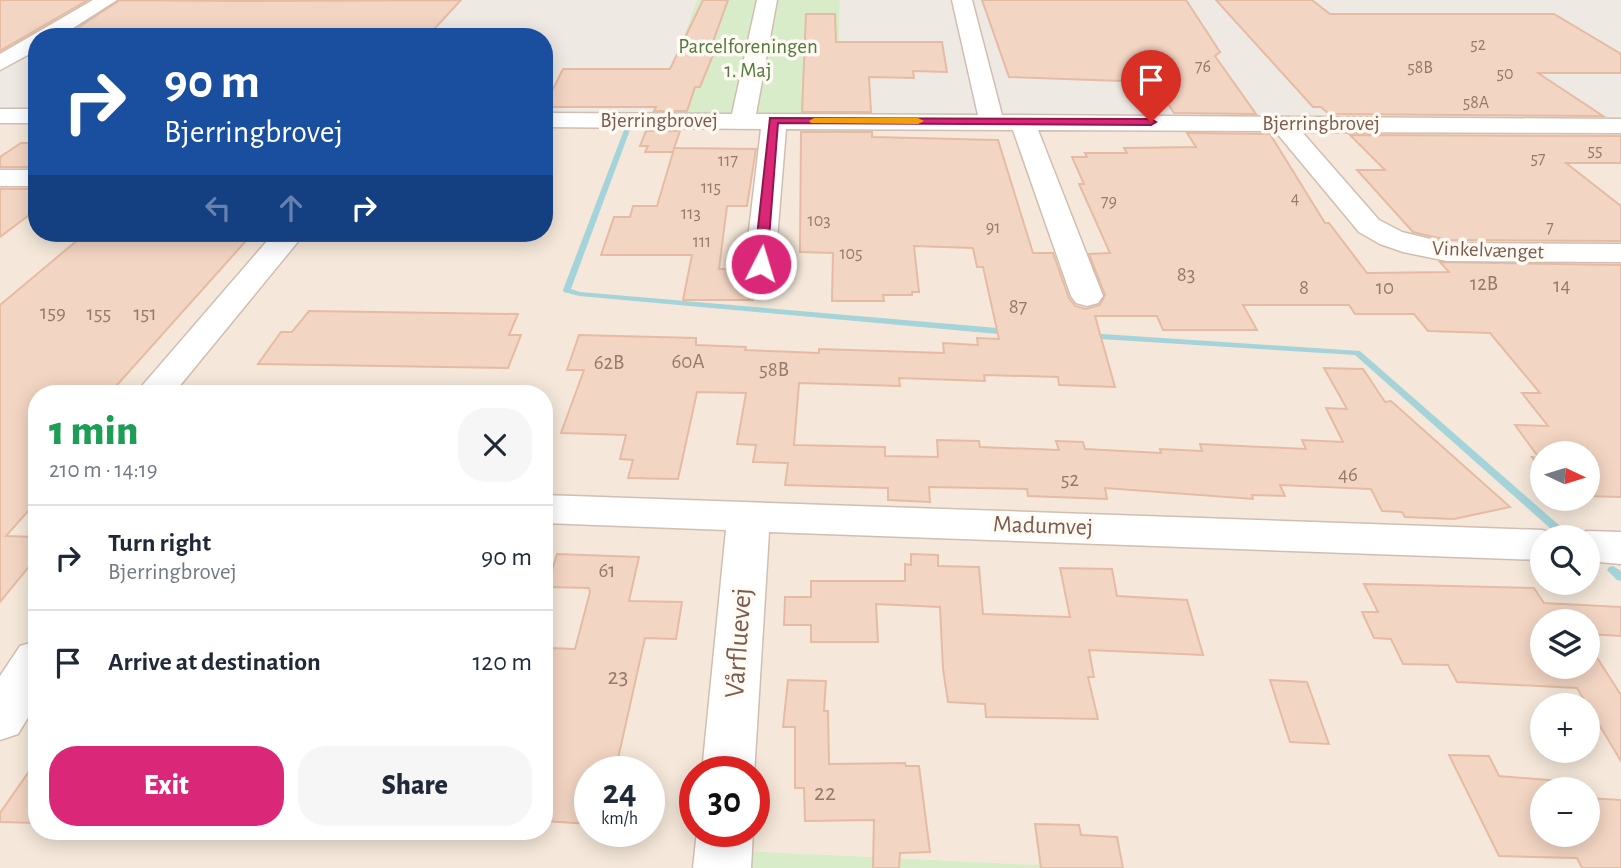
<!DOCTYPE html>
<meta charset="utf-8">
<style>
:root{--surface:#fff;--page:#f6f6f7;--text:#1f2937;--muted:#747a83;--line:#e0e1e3;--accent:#db2777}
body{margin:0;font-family:"Alegreya Sans",sans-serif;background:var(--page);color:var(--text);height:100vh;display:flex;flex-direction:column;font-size:26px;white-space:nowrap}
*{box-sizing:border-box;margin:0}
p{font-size:23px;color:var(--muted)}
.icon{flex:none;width:38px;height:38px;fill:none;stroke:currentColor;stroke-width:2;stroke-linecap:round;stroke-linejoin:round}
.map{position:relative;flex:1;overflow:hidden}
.panel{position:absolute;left:28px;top:385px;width:525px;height:455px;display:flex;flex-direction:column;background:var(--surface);border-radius:28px;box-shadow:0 4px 18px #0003}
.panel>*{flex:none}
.guide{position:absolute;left:28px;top:28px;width:525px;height:214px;border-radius:28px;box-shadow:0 4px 18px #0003;background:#1a4fa0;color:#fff;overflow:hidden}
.needle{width:46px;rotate:94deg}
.fabs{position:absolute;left:1530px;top:441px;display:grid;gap:14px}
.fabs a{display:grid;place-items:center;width:70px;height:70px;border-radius:50%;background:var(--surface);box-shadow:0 4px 18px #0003;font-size:35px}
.speed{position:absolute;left:574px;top:756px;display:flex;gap:14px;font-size:35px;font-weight:700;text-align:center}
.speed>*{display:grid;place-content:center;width:91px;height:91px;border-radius:50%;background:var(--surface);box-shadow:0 4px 18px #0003;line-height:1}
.speed small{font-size:18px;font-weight:400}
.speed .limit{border:10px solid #d22;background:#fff;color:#111}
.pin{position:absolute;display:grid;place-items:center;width:60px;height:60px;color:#fff;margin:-72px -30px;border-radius:50% 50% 50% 0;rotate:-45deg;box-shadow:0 0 7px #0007}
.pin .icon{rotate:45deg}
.me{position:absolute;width:77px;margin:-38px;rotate:5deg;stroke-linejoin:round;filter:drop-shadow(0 0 5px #0008)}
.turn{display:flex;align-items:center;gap:24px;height:147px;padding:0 21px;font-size:32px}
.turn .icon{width:91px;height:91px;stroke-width:2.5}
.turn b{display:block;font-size:49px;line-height:60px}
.lanes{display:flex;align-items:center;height:66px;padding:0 21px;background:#0003;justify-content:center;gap:35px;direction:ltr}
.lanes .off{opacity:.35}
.round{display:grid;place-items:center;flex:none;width:74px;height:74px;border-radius:28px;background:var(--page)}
.summary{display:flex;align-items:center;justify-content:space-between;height:119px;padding:0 21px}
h1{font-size:42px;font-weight:800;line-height:52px;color:#1e9e55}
.button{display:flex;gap:14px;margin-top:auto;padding:14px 21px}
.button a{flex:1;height:80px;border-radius:28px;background:var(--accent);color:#fff;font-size:28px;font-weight:800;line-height:80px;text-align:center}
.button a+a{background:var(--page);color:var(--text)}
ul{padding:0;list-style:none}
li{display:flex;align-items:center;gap:21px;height:105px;padding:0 21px;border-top:2px solid var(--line)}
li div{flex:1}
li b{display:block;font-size:26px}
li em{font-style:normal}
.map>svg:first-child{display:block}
.residential{fill:#f5e8da;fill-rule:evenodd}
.industrial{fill:#efe9e4}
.green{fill:#d8ecc9}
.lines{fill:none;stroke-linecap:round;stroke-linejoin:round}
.stream{fill:#a5d3da;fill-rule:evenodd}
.building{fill:#f3d5c3;stroke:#e6bba3;stroke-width:2}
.street-casing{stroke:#d1beb0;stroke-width:3}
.street{fill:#fff;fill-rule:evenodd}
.route{fill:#db2777;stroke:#8e194d;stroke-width:2}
.slow{fill:#f59e0b}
.labels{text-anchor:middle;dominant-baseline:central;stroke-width:7;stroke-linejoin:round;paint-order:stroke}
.far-number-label{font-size:18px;fill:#987a6a}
.far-park-label{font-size:21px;fill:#537a41;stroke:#fffaf3}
.far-street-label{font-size:21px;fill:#7a5c4d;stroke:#fffaf3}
.number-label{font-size:21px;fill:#987a6a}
.street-label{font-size:24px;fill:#7a5c4d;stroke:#fffaf3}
.near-number-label{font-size:24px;fill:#987a6a}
.near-street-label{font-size:28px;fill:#7a5c4d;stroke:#fffaf3}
</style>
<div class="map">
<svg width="1621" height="868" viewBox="0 0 1621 868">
<rect width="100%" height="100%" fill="#fdf6ec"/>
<!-- residential -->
<path class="residential" d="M0 108 37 109V233H544V112L1621 121V868H1101L746 851 745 868H0ZM37 394H544V831H37ZM1542 453H1587V499H1542ZM1542 537H1587V583H1542ZM1542 621H1587V667H1542ZM1542 705H1587V751H1542ZM590 772H649V831H590ZM695 772H754V831H695ZM1542 789H1587V835H1542Z"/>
<!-- industrial -->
<g class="industrial">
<polygon points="0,0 697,0 656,113 544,112 544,37 37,37 37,109 0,108"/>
<polygon points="840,0 1621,0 1621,121 837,115"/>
</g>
<!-- green -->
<g class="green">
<polygon points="697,0 840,0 837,115 656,113"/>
<polygon points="746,851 1101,868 745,868"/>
</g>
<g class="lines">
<!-- stream -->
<g class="stream">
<polygon points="627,128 630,130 571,289 580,292 1009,329 1013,332 1009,335 579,296 564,292 563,290 624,130"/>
<polygon points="1087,333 1360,351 1560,526 1559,529 1551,529 1355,355 1084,338 1083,336"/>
<polygon points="1613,566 1621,571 1621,581 1617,580 1607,570 1609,567"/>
</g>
</g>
<!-- building -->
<g class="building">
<polygon points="0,0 88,0 0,51"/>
<polygon points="120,0 238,1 461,0 427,37 64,37"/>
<polygon points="703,0 728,0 710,50 715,50 700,87 695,87 687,111 654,111 656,107 544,107 563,69 670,69"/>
<polygon points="982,0 1186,0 1220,52 1215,56 1256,114 1174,113 1162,94 1129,94 1122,81 1009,77"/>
<polygon points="1216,0 1312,0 1330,14 1554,14 1621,54 1621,73 1538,73 1603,116 1329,114 1321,107 1313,107"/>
<polygon points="806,14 835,14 836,42 942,42 947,72 913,71 914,78 869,77 871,112 802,112"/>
<polygon points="646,131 680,131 674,148 756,149 747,206 727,206 719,269 745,269 749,274 757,275 753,300 683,300 692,255 601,255 614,217 630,217 633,206 657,206 674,149 673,152 645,152 648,146 640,146"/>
<polygon points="801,132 872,132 872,137 998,140 1033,253 1053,253 1069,298 1075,306 1086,309 1100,305 1105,295 1089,254 1110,253 1079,184 1084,184 1072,157 1087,157 1085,153 1127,153 1124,148 1196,147 1187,133 1270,134 1325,223 1329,223 1367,273 1449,272 1440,262 1621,265 1621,497 1587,496 1587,453 1542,453 1542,471 1532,457 1539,458 1515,425 1548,426 1522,393 1540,393 1490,333 1428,331 1414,314 1355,314 1349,305 1243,305 1257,330 1163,330 1157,316 1095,316 1115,387 1059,385 1058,377 984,375 985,381 899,378 900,386 799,383 794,445 885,447 885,456 938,457 937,440 979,441 980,447 1059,450 1056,441 1083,442 1085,449 1161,453 1160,449 1202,451 1200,444 1306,449 1302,440 1343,442 1326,408 1347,409 1324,368 1363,369 1385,402 1391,401 1510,507 1454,519 1405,517 1402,512 1382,511 1371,489 1280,485 1285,496 1252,495 1253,499 1105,488 1107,499 1028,496 1027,489 929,487 930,502 888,500 888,488 785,485 788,463 753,462 756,445 737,444 746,393 697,392 678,479 628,478 633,460 620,459 626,435 561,433 584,370 567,370 579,335 696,338 696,345 746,347 745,350 819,353 819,349 944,353 943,343 978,345 977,338 999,339 983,267 977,267 973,248 914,246 919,292 912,292 912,295 883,295 884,301 832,301 833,253 800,252"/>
<polygon points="1350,135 1621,136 1621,163 1566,163 1621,206 1621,241 1447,240 1413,232 1357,170 1385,170"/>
<polygon points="21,143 37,143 37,167 0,167 0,157"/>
<polygon points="0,189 37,189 37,209 0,237"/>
<polygon points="86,233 253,233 109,394 37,394 37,501 6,536 37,537 37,557 0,602 0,305"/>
<polygon points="309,311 518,314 509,335 521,335 508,368 258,364 281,332 292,332"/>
<polygon points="557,554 639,557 629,601 682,602 676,639 645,638 615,772 590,772 590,824 544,821 544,666 550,648 575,649 590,592 589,588 547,587"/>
<polygon points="911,554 938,555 938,566 979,567 983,614 1070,617 1060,568 1112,569 1117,596 1187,600 1203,655 1089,650 1094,677 1088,677 1098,719 986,717 985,704 948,702 943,669 940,607 876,604 878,642 811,642 811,625 784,625 785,597 811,597 811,581 905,581 905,564 911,565"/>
<polygon points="1364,584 1534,588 1544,603 1621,607 1621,636 1587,634 1587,621 1542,621 1542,667 1587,667 1587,642 1621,695 1621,761 1577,688 1457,682 1448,665 1403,664 1391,639 1374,638 1362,612 1378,612"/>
<polygon points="788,680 826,681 824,711 828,711 829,764 905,763 906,766 919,766 930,852 900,853 899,868 873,868 874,820 805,821 804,788 795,788 795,727 783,727"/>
<polygon points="1270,680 1307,682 1329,744 1290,742"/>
<polygon points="1449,755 1489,756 1499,776 1560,781 1565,789 1542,789 1542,835 1587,835 1587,798 1621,800 1621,868 1582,868 1577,858 1499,856"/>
<polygon points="37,760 37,823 0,822 0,813"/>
<polygon points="1035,824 1079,825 1081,835 1117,837 1123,868 1041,868"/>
</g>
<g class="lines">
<defs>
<g id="street">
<polygon points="93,0 117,0 59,37 37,37 37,50 0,70 0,54"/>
<polygon points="757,0 777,0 756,114 978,115 952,0 972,0 1002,115 1621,119 1621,133 1302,132 1379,220 1402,232 1447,243 1621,244 1621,262 1447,261 1403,252 1380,244 1359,232 1275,131 1038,130 1103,296 1098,303 1087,306 1076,303 1071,296 1013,130 786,129 775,264 771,271 760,273 749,271 745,264 761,129 544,127 544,113 732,114"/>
<rect x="0" y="109" width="37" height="14"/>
<rect x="0" y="170" width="37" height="16"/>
<polygon points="274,233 305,233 173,394 135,394"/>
<polygon points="544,495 1542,530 1557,534 1559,537 1542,537 1542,560 769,532 754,775 754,772 702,772 726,530 544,523"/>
<polygon points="1587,531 1621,532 1621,564 1587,561 1587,537 1570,537"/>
<polygon points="37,641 37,703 18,734 0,740 0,676 20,646"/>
<polygon points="697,831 753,831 751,868 693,868"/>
</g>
</defs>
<!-- street casing -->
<use href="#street" class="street-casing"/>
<!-- street -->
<use href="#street" class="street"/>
</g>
<!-- route -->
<polygon class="route" points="770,118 1151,119 1156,122 1151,125 778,123 767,264 761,268 754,264"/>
<!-- slow -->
<polygon class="slow" points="814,118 918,118 924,121 918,124 811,123 809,121"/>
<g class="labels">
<!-- far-number labels -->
<g class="far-number-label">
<text x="1478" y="45">52</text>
<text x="1203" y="67">76</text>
<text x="1420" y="68">58B</text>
<text x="1505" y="74">50</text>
<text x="1476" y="103">58A</text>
<text x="1595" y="151">55</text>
<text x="1538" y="159">57</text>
<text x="728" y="161">117</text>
<text x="711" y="188">115</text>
<text x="1295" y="199">4</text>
<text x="1109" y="202">79</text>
<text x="691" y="214">113</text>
<text x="819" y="221">103</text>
<text x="993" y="228">91</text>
<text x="1550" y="228">7</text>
<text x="702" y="242">111</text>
<text x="851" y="254">105</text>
</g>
<!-- far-park labels -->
<g class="far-park-label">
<text x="748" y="46">Parcelforeningen<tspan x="748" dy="24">1. Maj</tspan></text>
</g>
<!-- far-street labels -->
<g class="far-street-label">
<text x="659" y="120">Bjerringbrovej</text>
<text x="1321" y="123">Bjerringbrovej</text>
<text transform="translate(1488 250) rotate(2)">Vinkelvænget</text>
</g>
<!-- number labels -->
<g class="number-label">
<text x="1186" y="274">83</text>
<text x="1484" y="283">12B</text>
<text x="1562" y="285">14</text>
<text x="1304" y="287">8</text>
<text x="1385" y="287">10</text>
<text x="1018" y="306">87</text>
<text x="53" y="312">159</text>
<text x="99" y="313">155</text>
<text x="145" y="313">151</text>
<text x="688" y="361">60A</text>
<text x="609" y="362">62B</text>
<text x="774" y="369">58B</text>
<text x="1348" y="474">46</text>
<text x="1070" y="479">52</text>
<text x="607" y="570">61</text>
</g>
<!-- street labels -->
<g class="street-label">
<text transform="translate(1043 526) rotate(2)">Madumvej</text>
</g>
<!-- near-number labels -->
<g class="near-number-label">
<text x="618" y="677">23</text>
<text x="825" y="793">22</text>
</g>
<!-- near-street labels -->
<g class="near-street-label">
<text transform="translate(739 643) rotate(-86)">Vårfluevej</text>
</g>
</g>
</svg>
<div class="fabs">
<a><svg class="needle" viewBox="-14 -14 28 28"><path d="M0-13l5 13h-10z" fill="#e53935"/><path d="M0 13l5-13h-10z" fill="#747a83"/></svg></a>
<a><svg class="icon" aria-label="search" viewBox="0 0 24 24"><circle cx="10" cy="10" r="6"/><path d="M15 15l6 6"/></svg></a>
<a><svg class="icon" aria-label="layers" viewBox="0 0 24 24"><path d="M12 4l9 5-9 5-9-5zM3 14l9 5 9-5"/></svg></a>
<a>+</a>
<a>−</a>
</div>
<div class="speed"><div>24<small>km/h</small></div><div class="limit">30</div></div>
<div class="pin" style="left:1151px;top:122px;background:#d93025"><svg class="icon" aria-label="arrive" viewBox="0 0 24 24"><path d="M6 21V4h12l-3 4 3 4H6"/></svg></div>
<svg class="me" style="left:761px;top:264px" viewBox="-20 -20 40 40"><circle r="17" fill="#db2777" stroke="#fff" stroke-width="3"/><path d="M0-11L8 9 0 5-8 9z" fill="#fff"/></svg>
<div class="guide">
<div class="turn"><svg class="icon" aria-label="right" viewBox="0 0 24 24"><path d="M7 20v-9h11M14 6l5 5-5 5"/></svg><div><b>90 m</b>Bjerringbrovej</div></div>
<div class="lanes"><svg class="icon off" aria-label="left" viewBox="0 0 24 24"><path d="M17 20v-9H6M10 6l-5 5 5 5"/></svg><svg class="icon off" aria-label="ahead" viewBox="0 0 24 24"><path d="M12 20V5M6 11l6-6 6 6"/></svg><svg class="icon" aria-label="right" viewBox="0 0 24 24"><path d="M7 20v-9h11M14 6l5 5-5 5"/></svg></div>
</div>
<section class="panel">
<div class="summary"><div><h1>1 min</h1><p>210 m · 14:19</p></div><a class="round"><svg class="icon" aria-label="close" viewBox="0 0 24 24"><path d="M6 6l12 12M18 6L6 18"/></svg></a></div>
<ul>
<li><svg class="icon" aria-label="right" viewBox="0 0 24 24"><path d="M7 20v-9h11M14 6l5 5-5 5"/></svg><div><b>Turn right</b><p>Bjerringbrovej</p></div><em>90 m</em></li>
<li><svg class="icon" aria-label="arrive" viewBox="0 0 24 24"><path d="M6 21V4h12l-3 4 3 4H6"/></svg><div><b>Arrive at destination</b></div><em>120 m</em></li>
</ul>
<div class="button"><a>Exit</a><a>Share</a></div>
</section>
</div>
